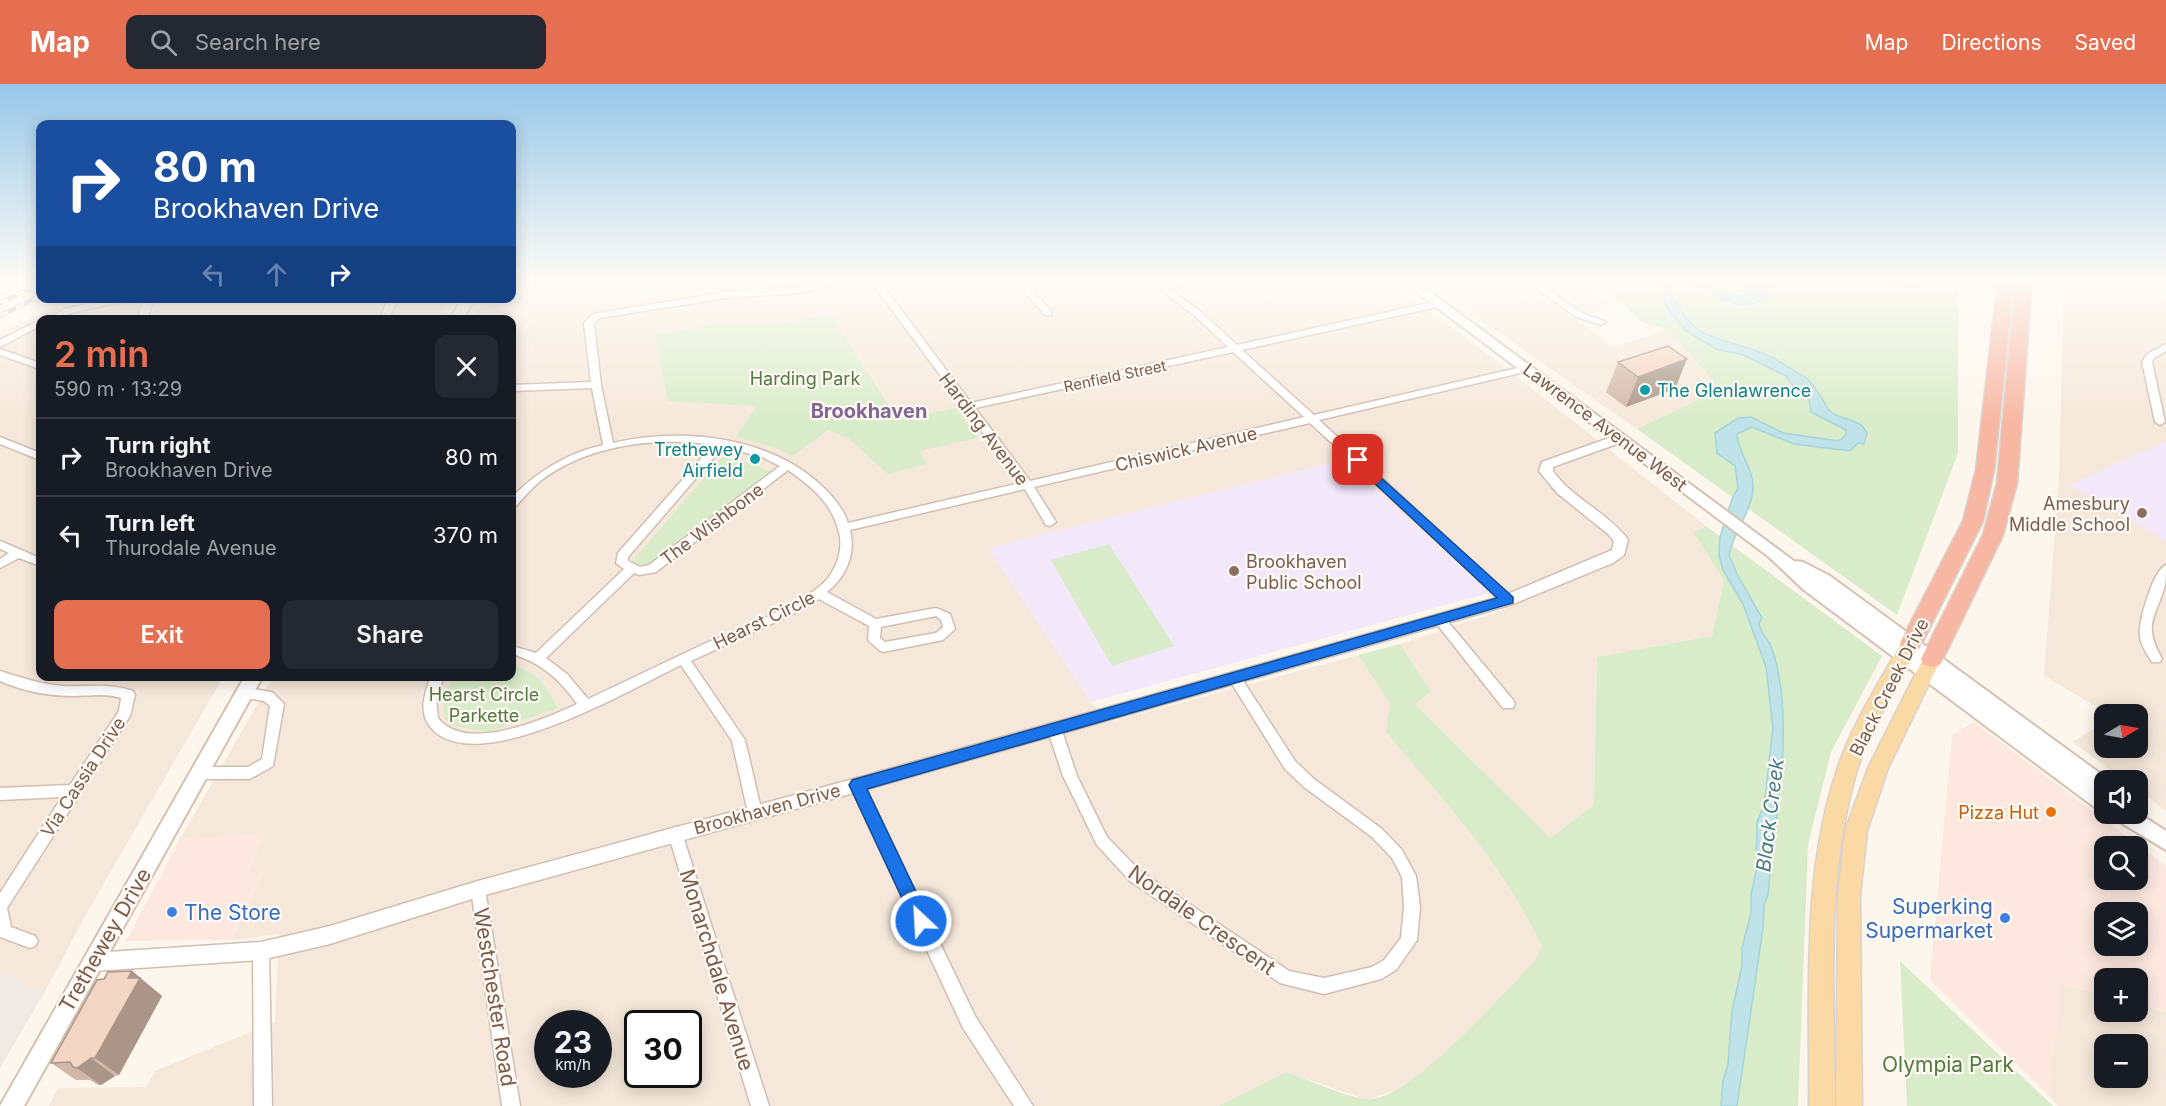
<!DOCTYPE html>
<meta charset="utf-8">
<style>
:root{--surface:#171b24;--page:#242831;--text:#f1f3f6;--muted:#9ea1a6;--line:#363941;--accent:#e76f51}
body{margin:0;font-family:Inter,sans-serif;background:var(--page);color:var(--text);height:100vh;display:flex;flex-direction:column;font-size:22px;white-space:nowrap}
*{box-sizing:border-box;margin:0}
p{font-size:20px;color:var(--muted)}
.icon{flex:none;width:33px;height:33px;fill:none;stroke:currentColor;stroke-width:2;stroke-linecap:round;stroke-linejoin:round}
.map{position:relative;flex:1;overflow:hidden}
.drawer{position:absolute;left:36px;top:231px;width:480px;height:366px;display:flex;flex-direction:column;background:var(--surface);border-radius:12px;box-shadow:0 3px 15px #0003}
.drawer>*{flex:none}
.banner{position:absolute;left:36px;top:36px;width:480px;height:183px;border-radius:12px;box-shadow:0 3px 15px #0003;background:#1a4fa0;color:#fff;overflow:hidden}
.needle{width:39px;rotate:80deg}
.controls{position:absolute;left:2094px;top:620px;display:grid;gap:12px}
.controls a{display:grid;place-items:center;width:54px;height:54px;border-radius:12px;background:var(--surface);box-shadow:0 3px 15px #0003;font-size:30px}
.speed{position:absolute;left:534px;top:926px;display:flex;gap:12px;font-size:30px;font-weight:700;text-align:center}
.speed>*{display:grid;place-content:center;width:78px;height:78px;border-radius:50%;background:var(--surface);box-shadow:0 3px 15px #0003;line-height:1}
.speed small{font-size:15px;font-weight:400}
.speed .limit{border:3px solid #111;border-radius:9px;background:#fff;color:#111}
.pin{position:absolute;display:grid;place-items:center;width:51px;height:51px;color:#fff;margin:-26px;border-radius:12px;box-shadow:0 3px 9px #0006}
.me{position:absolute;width:66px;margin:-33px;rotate:335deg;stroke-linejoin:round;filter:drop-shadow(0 0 4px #0008)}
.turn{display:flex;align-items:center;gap:21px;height:126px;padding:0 18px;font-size:27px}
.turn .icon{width:78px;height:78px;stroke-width:2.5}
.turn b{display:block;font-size:42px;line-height:51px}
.lanes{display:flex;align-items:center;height:57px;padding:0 18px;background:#0003;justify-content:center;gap:30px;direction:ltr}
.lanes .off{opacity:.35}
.round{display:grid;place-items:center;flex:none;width:63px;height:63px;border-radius:12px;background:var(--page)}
.headline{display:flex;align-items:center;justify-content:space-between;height:102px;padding:0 18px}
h1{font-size:36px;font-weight:600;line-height:45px;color:var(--accent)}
.cta{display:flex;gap:12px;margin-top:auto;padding:12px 18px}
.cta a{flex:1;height:69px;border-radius:12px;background:var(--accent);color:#fff;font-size:24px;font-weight:600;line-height:69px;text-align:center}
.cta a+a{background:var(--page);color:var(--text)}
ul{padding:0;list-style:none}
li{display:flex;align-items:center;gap:18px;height:78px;padding:0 18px;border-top:2px solid var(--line)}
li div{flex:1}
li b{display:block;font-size:22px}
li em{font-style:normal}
header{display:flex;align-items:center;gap:36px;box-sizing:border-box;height:84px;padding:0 30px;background:var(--accent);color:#fff}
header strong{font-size:28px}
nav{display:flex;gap:33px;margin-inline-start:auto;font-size:21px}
.search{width:420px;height:54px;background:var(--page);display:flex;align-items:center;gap:15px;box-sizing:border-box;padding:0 21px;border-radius:12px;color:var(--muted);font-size:22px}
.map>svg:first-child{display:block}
.residential{fill:#f5e8da;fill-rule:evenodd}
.commercial{fill:#fde8e0;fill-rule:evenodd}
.industrial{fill:#efe9e4}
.education{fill:#f3e8fa}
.green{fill:#d8ecc9}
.water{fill:#bfe3e8;stroke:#a5d3da;stroke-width:1.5}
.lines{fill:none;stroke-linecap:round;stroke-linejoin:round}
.stream{stroke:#a5d3da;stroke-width:3}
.minor-casing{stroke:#d1beb0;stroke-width:3}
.tertiary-casing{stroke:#d1beb0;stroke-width:3}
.secondary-casing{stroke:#d6c0b0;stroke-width:4}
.primary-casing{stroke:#dad1cd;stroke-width:3}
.motorway-casing{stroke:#dad1cd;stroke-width:3}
.minor{fill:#fff;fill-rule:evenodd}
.tertiary{fill:#fff;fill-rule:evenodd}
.secondary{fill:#fff;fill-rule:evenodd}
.primary{fill:#fbd9a5;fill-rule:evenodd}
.motorway{fill:#f7b7a3;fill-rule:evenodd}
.rail-casing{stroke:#b9a8c9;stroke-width:4.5}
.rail{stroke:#fffaf3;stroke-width:3;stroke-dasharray:9;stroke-linecap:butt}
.secondary-bridge-casing{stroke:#d6c0b0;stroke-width:16;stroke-linecap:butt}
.secondary-bridge{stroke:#fff;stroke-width:14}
.wall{fill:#d1b7a8}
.shaded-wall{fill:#aa9588}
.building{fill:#f3d5c3;stroke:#aa9588;stroke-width:1.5}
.route{fill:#1a73e8;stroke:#114b97;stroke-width:1.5}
.culture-dot{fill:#0f9aa8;stroke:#fffaf3;stroke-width:2}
.education-dot{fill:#8d6e63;stroke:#fffaf3;stroke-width:2}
.food-dot{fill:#e8710a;stroke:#fffaf3;stroke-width:2}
.shop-dot{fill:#3f7fe0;stroke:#fffaf3;stroke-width:2}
.labels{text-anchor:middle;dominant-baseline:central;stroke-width:4.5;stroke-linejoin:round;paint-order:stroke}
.far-street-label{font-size:15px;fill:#7a5c4d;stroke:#fffaf3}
.park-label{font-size:18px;fill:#537a41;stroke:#fffaf3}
.culture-label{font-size:18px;fill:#0d838f;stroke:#fffaf3;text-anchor:start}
.street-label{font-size:18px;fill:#7a5c4d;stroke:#fffaf3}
.education-label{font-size:18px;fill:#785e54;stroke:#fffaf3;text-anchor:end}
.food-label{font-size:18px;fill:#c56008;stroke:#fffaf3;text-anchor:end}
.neighbourhood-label{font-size:20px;font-weight:bold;fill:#846695;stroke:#fffaf3}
.water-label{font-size:20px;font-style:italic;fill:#437c86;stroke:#fffaf3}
.near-shop-label{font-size:21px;fill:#366cbe;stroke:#fffaf3;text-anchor:end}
.near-street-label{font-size:21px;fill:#7a5c4d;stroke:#fffaf3}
.near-park-label{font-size:21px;fill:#537a41;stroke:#fffaf3}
</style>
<header>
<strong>Map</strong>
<div class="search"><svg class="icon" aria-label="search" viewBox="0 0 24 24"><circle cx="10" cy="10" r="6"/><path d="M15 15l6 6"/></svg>Search here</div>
<nav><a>Map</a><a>Directions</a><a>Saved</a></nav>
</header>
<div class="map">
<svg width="2166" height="1022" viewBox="0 0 2166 1022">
<rect width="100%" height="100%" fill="#fdf6ec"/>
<!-- residential -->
<g class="residential">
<path d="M512 195H1140L1158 207 1220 195H1387L1501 280 1706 442 1693 448 1724 496 1712 552 1597 573 1594 721 1549 755 1414 620 1431 608 1400 560 1506 525 1344 376 989 464 1091 618 1110 638 1358 571 1476 744 1520 816 1548 877 1455 985 1367 1016 1295 991 1219 1022H49L58 1004 146 1003 155 987 275 938 279 850 232 856 263 789H247L265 751 180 755 273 593 512 592V236L474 235 486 215 512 214ZM548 939H598V990H548ZM638 939H688V990H638Z"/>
<polygon points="1422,195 1517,195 1615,263 1668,245 1720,305 1637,345"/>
<polygon points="1533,195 1585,195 1610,223 1588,231"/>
<polygon points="2064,195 2166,195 2166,727 2138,706 2138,696 2124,696 2072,658 2104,639 2104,663 2138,663 2138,630 2109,630 2044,592 2059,394"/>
<polygon points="71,215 450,215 437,235 40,236 40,592 223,593 88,827 43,911 0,885 0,249"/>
<path d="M2060 899 2104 911V927H2138V920L2166 928V1022H2058L2050 1013ZM2104 960H2138V993H2104Z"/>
</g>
<!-- commercial -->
<g class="commercial">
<path d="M1974 638 2166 782V928L2138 920V894H2104V911L2061 899 2050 1013 1930 896 1952 651ZM2104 762H2138V795H2104ZM2104 828H2138V861H2104Z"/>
<polygon points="266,750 247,788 264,789 232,856 126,857 180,755"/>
</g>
<!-- industrial -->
<polygon class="industrial" points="0,885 43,911 0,984"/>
<!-- education -->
<g class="education">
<polygon points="2166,357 2166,457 2069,401"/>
<polygon points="1344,376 1489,509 1091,618 988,464"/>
</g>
<!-- green -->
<g class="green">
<polygon points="1596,195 1930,195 1958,204 1958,369 1897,531 1637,345 1720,305 1668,245 1643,239"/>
<polygon points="830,230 898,336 956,324 977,354 919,367 927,380 888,390 848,354 828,346 793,372 773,363 736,353 757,322 668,317 655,251 719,240 779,240"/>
<polygon points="722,373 754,380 776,390 653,481 639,486 630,480"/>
<path d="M1706 442 1882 572 1831 668 1808 761 1798 1022H1219L1286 988C1311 996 1339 1011 1365 1015 1406 1022 1505 907 1534 878L1542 863C1505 782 1443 715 1386 648L1390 619 1358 571 1400 560 1431 608 1415 620 1550 754 1594 721 1597 573 1712 552 1724 496 1693 448Z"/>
<polygon points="1109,460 1174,562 1112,582 1051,476"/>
<path d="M512 581C541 590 543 599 558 624L488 648 449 641C438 620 444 612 453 593L512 592Z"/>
<polygon points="1900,877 2053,1022 1907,1022"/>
</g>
<!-- water -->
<g class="water">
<path d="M1662 195H1676L1669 204C1670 209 1673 211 1675 216 1695 259 1727 254 1765 270 1779 276 1792 286 1805 293 1810 296 1824 316 1826 322 1833 335 1852 333 1862 342 1864 344 1865 347 1867 349L1864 360 1858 359 1850 367 1794 360 1752 343 1737 350C1738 369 1754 385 1753 404 1752 428 1733 448 1729 471L1738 492 1762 534 1759 539C1760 548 1765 552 1768 557 1775 568 1779 591 1781 605 1789 677 1774 741 1768 811L1764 821 1763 844 1737 1022H1721L1723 997 1728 980 1732 927 1742 882V864L1751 830V811L1756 787 1757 738 1764 722 1773 644 1766 583 1743 520 1723 486 1719 472 1720 453 1732 415 1738 404 1735 382 1717 369 1715 349 1738 334 1751 333 1783 349 1839 357 1846 351V346L1811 328 1809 316 1796 306 1786 292 1741 270 1718 266 1686 247 1666 222Z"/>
<path d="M1684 195C1708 195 1724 216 1746 211L1747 201 1754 195H1771L1772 203 1765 209 1766 213C1736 235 1711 203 1684 195Z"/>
</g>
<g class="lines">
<!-- stream -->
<polyline class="stream" points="1869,195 1917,202"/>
<defs>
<g id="minor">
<path d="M834 195H849L801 209 726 214 599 234 594 240 601 301 613 359C683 343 772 352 825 405 834 414 844 426 848 439L1020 399 869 195H878L971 319 1228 263 1195 232 1146 195H1156L1163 200 1184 195H1201L1168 204 1201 228 1237 261 1438 217 1441 218V222L1242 266 1314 331 1526 282 1529 283V287L1319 336 1514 516 1508 520 1504 519 1310 339 1034 403 1056 438 1050 442 1046 441 1025 405 850 446C856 470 846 493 827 508L876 535 936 524 950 530 955 545 943 556 883 568 879 566 868 556 869 542 819 515 795 529 691 577 745 656 762 729 760 733 755 735 750 733 748 729 732 657 681 581C631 605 483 692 434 647 417 631 424 611 431 592H444L436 615 438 634C466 670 544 635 577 620 561 596 540 578 512 570V562L536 569 624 485 616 479 618 469 713 361C656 352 586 361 539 398 531 405 523 414 516 422H512V413C537 388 567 369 603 361L592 304 512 307V301L591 298 584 239 593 230 726 208 801 203ZM1233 268 1304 333 1030 397 975 324ZM723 363 762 373 780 382 649 481 640 483 628 477V473ZM788 386C811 402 832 419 839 448 843 464 838 481 828 494 807 520 736 546 704 560 665 578 627 597 588 615L567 590 546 574 634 489 639 491 656 488ZM936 532 941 536 943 543 936 549 885 558 880 554 881 543Z"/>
<polygon points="1013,195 1022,195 1051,227 1051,231 1045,231"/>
<path d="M1470 195H1494C1489 199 1475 199 1470 195Z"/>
<polygon points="1523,195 1533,195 1582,229 1606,238 1601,241 1576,233"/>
<polygon points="118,214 138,214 71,229 57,236 44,236 65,225"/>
<polygon points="145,214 154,214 149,229 150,236 141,236 139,229"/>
<polygon points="381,214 391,214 396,219 388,236 379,236 386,220"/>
<polygon points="40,236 40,242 0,263 0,256"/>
<polygon points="2166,260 2166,267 2154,274 2152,278 2165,338 2160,341 2155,338 2142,278 2147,270"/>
<polygon points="0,265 40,279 40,285 0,271"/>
<polygon points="0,353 40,369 40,376 0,360"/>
<polygon points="0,457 40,474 40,482 19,474 0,484 0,475 9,469 0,465"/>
<path d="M2166 481C2166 487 2166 495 2165 501 2156 534 2142 539 2162 575L2160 578H2152C2147 570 2141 562 2140 552 2138 538 2153 486 2166 481Z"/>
<polygon points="1440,532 1444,533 1513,616 1515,620 1513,624 1503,624 1436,539 1434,536"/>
<path d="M0 587C22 594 41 600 63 602 88 603 109 599 133 607L135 611 130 632 7 824 11 843 35 852 38 857 35 862 30 864 0 853V809L62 713 0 716V704L70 701 119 627 121 614C105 609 90 612 74 612 49 612 23 607 0 597Z"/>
<polygon points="1235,590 1240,592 1295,677 1314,695 1382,745 1402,766 1416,792 1420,823 1417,856 1396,886 1381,895 1324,910 1280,899 1130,797 1097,761 1063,692 1047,644 1049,640 1054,639 1059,640 1061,644 1077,692 1107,753 1140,787 1289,887 1324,894 1372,883 1384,876 1401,854 1404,823 1402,793 1392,774 1372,753 1304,703 1285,685 1229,595 1230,592"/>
<polygon points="245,604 272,608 284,620 273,682 250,695 199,695 194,693 192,689 194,685 199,683 248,683 262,675 270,622 264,617 240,613 239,609 240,605"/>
<polygon points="857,695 862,697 864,701 975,932 1033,1022 1014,1022 963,944 850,701 852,697"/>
<polygon points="675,743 680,745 682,749 769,1022 751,1022 668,749 670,745"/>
<polygon points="478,798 483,800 485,805 520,1022 502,1022 471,805 473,800"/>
<polygon points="261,860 267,862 269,867 272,1022 254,1022 253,867 255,862"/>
</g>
<path id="tertiary" d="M1620 350 1627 354 1625 357 1561 380 1553 383V387C1572 414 1605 427 1626 453L1628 456 1624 471 1613 479 1513 520 857 708 478 813 330 860 261 876 93 887 86 884 83 878 86 872 93 869 261 858 330 842 478 797 857 694 1503 512 1612 466 1614 457 1608 450 1557 409 1539 387 1542 378Z"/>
<g id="secondary">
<polygon points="1399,195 1413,195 1794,477 1803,478 1830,492 2109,696 2104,696 2104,727 2097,725 1804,506 1769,473"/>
<polygon points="462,214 474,214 463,236 450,236"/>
<polygon points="245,592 263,592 24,1022 0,1022"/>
<polygon points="2112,729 2138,729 2166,747 2166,766 2115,735"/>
</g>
<g id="primary">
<path d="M1911 552 1918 554 1920 559C1899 600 1871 641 1857 686 1825 794 1834 911 1835 1022H1809C1810 911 1801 790 1838 683 1853 638 1881 596 1904 554Z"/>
<polygon points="1932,568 1939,570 1941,575 1888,684 1867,747 1860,812 1862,1022 1836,1022 1838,812 1845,747 1868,684 1923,575 1925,570"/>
</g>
<g id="motorway">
<polygon points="1998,195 2014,195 1994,386 1983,437 1919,565 1911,567 1903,565 1900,559 1963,437 1976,386"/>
<polygon points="2016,195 2032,195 2017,399 2003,451 1943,575 1940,581 1932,583 1924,581 1921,575 1983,451 1997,399"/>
</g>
</defs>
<!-- minor casing -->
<use href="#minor" class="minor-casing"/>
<!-- tertiary casing -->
<use href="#tertiary" class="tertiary-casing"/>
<!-- secondary casing -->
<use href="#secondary" class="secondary-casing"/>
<!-- primary casing -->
<use href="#primary" class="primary-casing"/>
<!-- motorway casing -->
<use href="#motorway" class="motorway-casing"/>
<!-- minor -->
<use href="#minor" class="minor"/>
<!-- tertiary -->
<use href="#tertiary" class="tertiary"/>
<!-- secondary -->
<use href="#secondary" class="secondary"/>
<!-- primary -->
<use href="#primary" class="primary"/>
<!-- motorway -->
<use href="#motorway" class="motorway"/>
<defs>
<g id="rail">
<polyline points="0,219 40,199"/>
<polyline points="0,232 40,212"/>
</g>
</defs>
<!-- rail casing -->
<use href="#rail" class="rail-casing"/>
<!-- rail -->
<use href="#rail" class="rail"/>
<defs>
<polyline id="secondary-bridge" points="0,202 40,196"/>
</defs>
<!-- secondary-bridge casing -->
<use href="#secondary-bridge" class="secondary-bridge-casing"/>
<!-- secondary-bridge -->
<use href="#secondary-bridge" class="secondary-bridge"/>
</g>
<!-- wall -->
<g class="wall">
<polygon points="1618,278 1675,305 1626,323 1606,308"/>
<polygon points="132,887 162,912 119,991 115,992 101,1001 98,1001 90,996 76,996 51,979 104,895"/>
</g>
<!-- shaded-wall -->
<g class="shaded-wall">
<polygon points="1687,275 1675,305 1626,323 1638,293"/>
<polygon points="132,887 162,912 119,991 95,974"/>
<polygon points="91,974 115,992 101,1001 77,984"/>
</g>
<!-- building -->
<g class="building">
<polygon points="1668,262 1687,275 1638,293 1618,278"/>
<polygon points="132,887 128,894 140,894 95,974 91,974 77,984 73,983 70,978 51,979 97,896 104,895 108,888"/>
</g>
<!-- sky -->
<linearGradient id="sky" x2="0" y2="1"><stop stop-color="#97c7e8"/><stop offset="0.58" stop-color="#fefbf6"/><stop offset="1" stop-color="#fefbf6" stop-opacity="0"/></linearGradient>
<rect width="2166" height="338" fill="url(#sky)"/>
<!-- route -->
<polygon class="route" points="1358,373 1513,513 1513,519 867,705 930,837 928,842 921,845 915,842 849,701 852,696 1497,514 1353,379 1352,376"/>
<!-- markers -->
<g class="culture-dot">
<circle cx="1645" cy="306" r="6"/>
<circle cx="755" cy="375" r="6"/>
</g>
<g class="education-dot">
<circle cx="2142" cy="429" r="6"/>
<circle cx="1234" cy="487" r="6"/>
</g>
<circle class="food-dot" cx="2051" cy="728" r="6"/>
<g class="shop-dot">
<circle cx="172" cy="828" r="6"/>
<circle cx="2005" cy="834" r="6"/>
</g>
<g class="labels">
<!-- far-street labels -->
<g class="far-street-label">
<text transform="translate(1115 292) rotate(-12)">Renfield Street</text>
</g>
<!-- park labels -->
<g class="park-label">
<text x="805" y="294">Harding Park</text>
<text x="484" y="610">Hearst Circle<tspan x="484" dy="21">Parkette</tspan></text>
</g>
<!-- culture labels -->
<g class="culture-label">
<text x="1657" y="306">The Glenlawrence</text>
<text x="743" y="365" text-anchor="end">Trethewey<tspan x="743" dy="21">Airfield</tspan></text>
</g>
<!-- street labels -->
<g class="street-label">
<text transform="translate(1605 343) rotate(37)">Lawrence Avenue West</text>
<text transform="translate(984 345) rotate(53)">Harding Avenue</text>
<text transform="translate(1186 365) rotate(-13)">Chiswick Avenue</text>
<text transform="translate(712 440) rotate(-37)">The Wishbone</text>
<text transform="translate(764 536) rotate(-26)">Hearst Circle</text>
<text transform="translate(1889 603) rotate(-63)">Black Creek Drive</text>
<text transform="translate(83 693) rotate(-57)">Via Cassia Drive</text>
<text transform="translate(767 725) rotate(-15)">Brookhaven Drive</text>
</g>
<!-- education labels -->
<g class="education-label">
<text x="2130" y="419">Amesbury<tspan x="2130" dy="21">Middle School</tspan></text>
<text x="1246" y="477" text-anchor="start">Brookhaven<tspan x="1246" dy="21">Public School</tspan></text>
</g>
<!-- food labels -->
<g class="food-label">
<text x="2039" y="728">Pizza Hut</text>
</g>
<!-- neighbourhood labels -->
<g class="neighbourhood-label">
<text x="869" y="327">Brookhaven</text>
</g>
<!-- water labels -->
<g class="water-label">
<text transform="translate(1770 731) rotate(-83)">Black Creek</text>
</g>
<!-- near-shop labels -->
<g class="near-shop-label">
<text x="1993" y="822">Superking<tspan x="1993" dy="24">Supermarket</tspan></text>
<text x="184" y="828" text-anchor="start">The Store</text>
</g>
<!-- near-street labels -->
<g class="near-street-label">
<text transform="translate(1202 836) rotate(35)">Nordale Crescent</text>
<text transform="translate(105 856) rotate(-60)">Trethewey Drive</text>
<text transform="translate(717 886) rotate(73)">Monarchdale Avenue</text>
<text transform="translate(495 913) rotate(81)">Westchester Road</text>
</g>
<!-- near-park labels -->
<g class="near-park-label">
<text x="1948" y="980">Olympia Park</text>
</g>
</g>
</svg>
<div class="controls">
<a><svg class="needle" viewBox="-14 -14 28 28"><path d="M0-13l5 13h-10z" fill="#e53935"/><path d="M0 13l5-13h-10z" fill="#9ea1a6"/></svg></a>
<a><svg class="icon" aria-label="sound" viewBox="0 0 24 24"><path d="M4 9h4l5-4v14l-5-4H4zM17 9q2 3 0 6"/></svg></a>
<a><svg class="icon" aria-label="search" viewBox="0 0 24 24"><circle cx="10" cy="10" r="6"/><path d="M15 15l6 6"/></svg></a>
<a><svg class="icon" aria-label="layers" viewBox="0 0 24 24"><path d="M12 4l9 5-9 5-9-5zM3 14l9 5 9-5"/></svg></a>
<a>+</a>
<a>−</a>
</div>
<div class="speed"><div>23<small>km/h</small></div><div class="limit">30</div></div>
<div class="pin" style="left:1358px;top:376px;background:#d93025"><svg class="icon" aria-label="arrive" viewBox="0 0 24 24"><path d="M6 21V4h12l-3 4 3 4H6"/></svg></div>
<svg class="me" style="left:921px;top:837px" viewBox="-20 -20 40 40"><circle r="17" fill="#1a73e8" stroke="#fff" stroke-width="3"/><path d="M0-11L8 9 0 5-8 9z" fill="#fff"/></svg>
<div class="banner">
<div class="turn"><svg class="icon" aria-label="right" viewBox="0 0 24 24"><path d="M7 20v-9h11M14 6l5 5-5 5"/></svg><div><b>80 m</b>Brookhaven Drive</div></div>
<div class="lanes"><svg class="icon off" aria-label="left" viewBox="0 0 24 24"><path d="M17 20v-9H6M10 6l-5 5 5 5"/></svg><svg class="icon off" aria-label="ahead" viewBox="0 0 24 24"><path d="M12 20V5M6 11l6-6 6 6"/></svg><svg class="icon" aria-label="right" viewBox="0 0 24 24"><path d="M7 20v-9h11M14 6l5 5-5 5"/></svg></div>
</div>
<section class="drawer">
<div class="headline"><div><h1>2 min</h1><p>590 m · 13:29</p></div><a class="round"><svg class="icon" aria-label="close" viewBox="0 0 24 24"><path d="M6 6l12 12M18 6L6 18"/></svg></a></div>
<ul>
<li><svg class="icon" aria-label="right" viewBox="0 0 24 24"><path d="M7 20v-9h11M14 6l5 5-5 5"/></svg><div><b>Turn right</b><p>Brookhaven Drive</p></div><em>80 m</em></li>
<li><svg class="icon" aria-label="left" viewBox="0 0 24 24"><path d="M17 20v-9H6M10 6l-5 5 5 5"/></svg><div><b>Turn left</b><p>Thurodale Avenue</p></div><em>370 m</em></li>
</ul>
<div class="cta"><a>Exit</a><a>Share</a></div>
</section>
</div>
